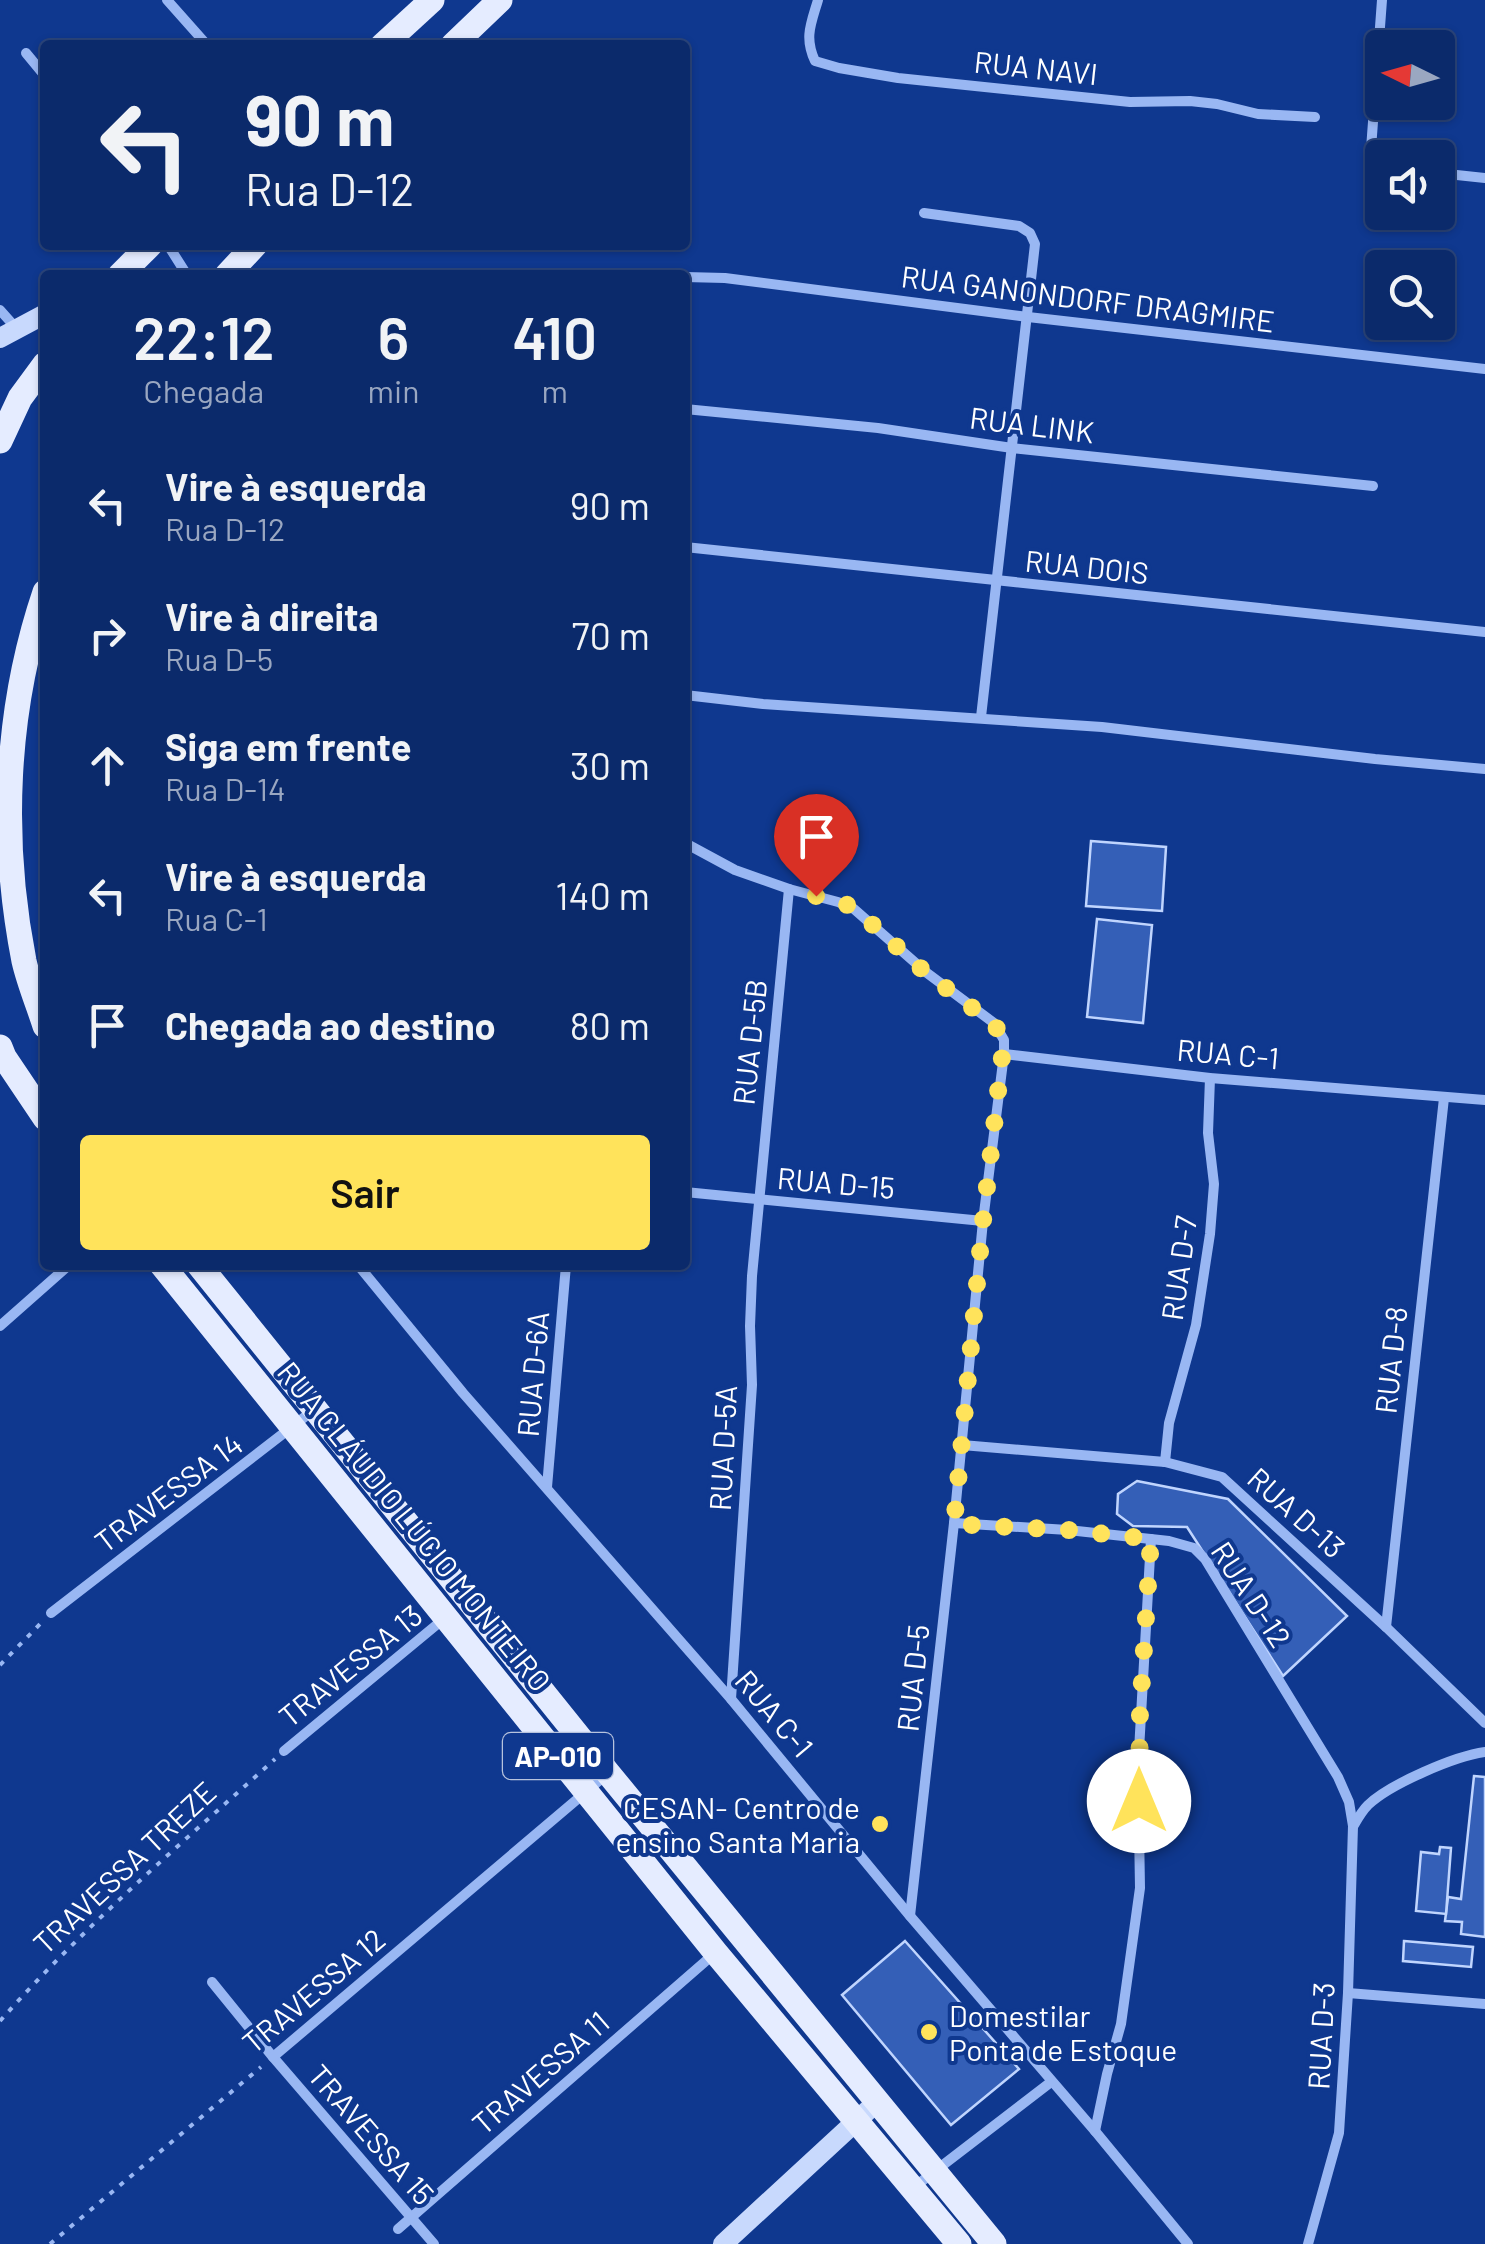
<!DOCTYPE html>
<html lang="pt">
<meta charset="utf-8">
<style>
:root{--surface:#0b2a6b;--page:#193673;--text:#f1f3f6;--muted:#9aa7c1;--line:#2b467e;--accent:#ffe35b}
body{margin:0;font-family:Barlow,sans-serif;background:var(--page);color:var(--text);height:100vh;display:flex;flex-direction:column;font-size:38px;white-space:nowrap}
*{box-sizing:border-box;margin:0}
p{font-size:32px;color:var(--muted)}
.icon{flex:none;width:55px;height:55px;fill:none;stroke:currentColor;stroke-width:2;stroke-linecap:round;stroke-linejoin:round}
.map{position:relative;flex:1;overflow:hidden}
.drawer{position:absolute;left:40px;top:270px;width:650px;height:1000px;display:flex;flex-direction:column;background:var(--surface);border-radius:10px;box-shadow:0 2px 8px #0004,0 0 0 2px var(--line)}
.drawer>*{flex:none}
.hud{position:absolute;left:40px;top:40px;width:650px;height:210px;border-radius:10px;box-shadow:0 2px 8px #0004,0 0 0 2px var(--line);background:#0b2a6b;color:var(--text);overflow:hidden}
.needle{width:65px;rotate:275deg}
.fabs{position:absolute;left:1365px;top:30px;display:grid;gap:20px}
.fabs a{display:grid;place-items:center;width:90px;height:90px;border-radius:10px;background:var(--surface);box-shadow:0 2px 8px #0004,0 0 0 2px var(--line);font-size:50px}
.pin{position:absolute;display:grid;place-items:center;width:85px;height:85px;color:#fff;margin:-102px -42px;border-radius:50% 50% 50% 0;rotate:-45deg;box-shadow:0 0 10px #0007}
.pin .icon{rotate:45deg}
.me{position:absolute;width:110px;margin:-55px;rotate:0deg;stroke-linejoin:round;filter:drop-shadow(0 0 8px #0008)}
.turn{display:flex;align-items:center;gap:35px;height:210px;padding:0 40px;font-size:45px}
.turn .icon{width:130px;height:130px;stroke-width:2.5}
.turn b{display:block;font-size:70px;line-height:85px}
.eta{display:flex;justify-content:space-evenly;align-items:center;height:170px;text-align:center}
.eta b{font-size:60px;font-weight:600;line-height:70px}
.action{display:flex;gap:20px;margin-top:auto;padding:20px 40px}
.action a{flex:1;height:115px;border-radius:10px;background:var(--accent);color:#111;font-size:40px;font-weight:600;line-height:115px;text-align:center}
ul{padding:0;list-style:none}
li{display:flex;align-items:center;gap:30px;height:130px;padding:0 40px}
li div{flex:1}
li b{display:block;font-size:38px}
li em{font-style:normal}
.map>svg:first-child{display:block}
.building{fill:#345fb7;stroke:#c0d5fe;stroke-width:2.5}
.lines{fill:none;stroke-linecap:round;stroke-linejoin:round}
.path{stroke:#99b7f3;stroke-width:4;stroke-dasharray:5 8;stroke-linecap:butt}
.street{stroke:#99b7f3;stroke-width:10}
.secondary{stroke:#c8d9fd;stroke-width:20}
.primary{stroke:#e5ecff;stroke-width:25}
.route{stroke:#ffe35b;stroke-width:18;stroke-dasharray:0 32.4}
.poi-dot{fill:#ffe35b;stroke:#0f388f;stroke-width:4}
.labels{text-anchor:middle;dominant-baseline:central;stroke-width:8;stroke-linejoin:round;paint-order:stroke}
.shield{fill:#0f388f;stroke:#b7c3dd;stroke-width:2.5}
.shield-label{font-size:28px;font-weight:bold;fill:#fff}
.street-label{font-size:30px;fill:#fff;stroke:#0f388f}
.poi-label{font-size:30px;fill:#fff;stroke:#0f388f;text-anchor:end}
</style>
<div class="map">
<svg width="1485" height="2244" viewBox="0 0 1485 2244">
<rect width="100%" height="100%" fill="#0f388f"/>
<!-- building -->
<g class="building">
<polygon points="1091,841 1166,847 1162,911 1086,906"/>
<polygon points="1097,919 1152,925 1143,1023 1087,1017"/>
<polygon points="1137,1481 1228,1499 1347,1616 1283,1676 1187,1527 1133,1526 1117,1514 1118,1494"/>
<polygon points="1474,1776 1485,1777 1485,1937 1461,1934 1462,1922 1445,1921 1448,1897 1461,1899"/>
<polygon points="1440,1847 1451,1848 1446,1914 1416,1911 1421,1852 1439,1854"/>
<polygon points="905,1941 1019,2069 951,2125 842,1995"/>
<polygon points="1404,1941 1473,1947 1471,1967 1403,1961"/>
</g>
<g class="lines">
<!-- path -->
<g class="path">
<polyline points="0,1665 42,1622"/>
<path d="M0 2021C84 1926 181 1844 275 1759"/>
<polyline points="50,2244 261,2067"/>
</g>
<!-- street -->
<g class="street">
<polyline points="167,0 207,45"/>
<path d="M818 0C811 24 804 37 815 61L839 68 898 78 1130 102 1190 101 1217 104 1258 114 1315 117"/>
<path d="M1382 0 1371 149C1372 156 1375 163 1382 166"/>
<polyline points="26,53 45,76"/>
<polyline points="1438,173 1485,178"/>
<polyline points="924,213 1019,226 1030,233 1035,244 981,717"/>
<polyline points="168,245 187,275"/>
<polyline points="609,274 642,275"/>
<polyline points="685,277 725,278 1028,317 1485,369"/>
<polyline points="0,310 16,328"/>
<polyline points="685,409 878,428 1012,448 1373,486"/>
<polyline points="685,547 1485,632"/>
<polyline points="685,695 763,704 1102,727 1375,759 1485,769"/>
<polyline points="685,843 735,870 789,889 838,902 854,909 927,973 994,1023 1004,1040 1004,1054 1210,1078 1485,1100"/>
<polyline points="685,1192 983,1221"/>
<polyline points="358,1265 463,1393 731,1699 910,1916 1095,2131 1188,2244"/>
<polyline points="0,1326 69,1265"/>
<polyline points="962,1445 1165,1462 1222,1477 1386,1627 1485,1723"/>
<polyline points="1165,1462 1169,1423 1196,1325 1210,1234 1214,1184 1208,1133 1210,1078"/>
<polyline points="547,1487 566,1265"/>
<polyline points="954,1523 1068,1530 1169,1541 1194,1548 1205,1559 1338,1777 1349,1802 1353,1826 1348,1993 1339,2133 1308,2244"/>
<polyline points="51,1613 315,1409"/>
<polyline points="1386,1627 1444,1098"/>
<polyline points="731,1699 752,1385 750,1326 752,1276 789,889"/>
<polyline points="284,1751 446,1617"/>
<path d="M1354 1825C1358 1818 1362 1811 1368 1805 1390 1784 1455 1756 1485 1752"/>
<polyline points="910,1916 954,1523 983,1221 1004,1054"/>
<polyline points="212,1982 273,2057 434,2244"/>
<polyline points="1348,1993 1485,2004"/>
<polyline points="273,2057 607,1774"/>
<polyline points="1095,2131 1107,2074 1121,2024 1140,1888 1138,1768 1151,1539"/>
<polyline points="913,2188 1051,2082"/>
<polyline points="398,2229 715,1953"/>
</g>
<!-- secondary -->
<g class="secondary">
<polyline points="0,338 45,314"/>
<polyline points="723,2244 878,2101"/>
</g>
<!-- primary -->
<g class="primary">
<polyline points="383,45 432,0"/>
<polyline points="453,45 500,0"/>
<polyline points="120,275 150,245"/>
<polyline points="227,275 255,245"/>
<polyline points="0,441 20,398 45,364"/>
<path d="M45 592C5 710 0 839 24 961 29 983 38 1004 45 1026"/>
<polyline points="0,1047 4,1057 45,1118"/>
<polyline points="162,1265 716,1953 959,2244"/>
<polyline points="199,1265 608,1773 994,2244"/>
</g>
</g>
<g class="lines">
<!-- route -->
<polyline class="route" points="816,896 846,904 863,916 926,973 994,1024 1004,1040 983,1221 954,1524 1068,1530 1151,1539 1140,1711 1139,1801"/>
</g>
<!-- markers -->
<g class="poi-dot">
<circle cx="880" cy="1824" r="10"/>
<circle cx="929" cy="2032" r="10"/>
</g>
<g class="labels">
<!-- shield labels -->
<rect class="shield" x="503" y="1733" width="110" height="46" rx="8"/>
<g class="shield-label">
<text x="558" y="1756">AP-010</text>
</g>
<!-- street labels -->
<g class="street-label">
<text transform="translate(1036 67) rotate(6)">RUA NAVI</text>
<text transform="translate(1088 298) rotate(7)">RUA GANONDORF DRAGMIRE</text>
<text transform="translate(1032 424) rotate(7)">RUA LINK</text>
<text transform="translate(1087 566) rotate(6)">RUA DOIS</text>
<text transform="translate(749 1042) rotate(-84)">RUA D-5B</text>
<text transform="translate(1228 1053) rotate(5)">RUA C-1</text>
<text transform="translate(836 1182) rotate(5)">RUA D-15</text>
<text transform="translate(1178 1268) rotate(-82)">RUA D-7</text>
<text transform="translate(1390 1360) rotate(-84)">RUA D-8</text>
<text transform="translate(532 1374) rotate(-85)">RUA D-6A</text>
<text transform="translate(722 1448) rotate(-87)">RUA D-5A</text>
<text transform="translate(168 1492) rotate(-37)">TRAVESSA 14</text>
<text transform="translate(1297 1512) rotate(42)">RUA D-13</text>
<text transform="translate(415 1526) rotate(51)">RUA CLÁUDIO LÚCIO MONTEIRO</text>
<text transform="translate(1252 1594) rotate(57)">RUA D-12</text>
<text transform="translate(350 1665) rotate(-39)">TRAVESSA 13</text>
<text transform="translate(912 1678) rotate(-84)">RUA D-5</text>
<text transform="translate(775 1713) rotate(50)">RUA C-1</text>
<text transform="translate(124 1867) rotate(-43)">TRAVESSA TREZE</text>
<text transform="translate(313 1990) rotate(-40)">TRAVESSA 12</text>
<text transform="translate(1320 2036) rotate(-87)">RUA D-3</text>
<text transform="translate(540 2072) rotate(-41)">TRAVESSA 11</text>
<text transform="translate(372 2134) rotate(49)">TRAVESSA 15</text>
</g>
<!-- poi labels -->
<g class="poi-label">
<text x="860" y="1807">CESAN- Centro de<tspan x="860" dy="34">ensino Santa Maria</tspan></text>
<text x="949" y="2015" text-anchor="start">Domestilar<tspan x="949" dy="34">Ponta de Estoque</tspan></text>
</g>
</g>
</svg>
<div class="fabs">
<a><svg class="needle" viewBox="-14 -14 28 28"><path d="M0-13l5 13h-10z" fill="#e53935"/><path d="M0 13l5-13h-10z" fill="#9aa7c1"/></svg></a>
<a><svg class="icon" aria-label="sound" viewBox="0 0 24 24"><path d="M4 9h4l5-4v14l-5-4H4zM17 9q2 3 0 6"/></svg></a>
<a><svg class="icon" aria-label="search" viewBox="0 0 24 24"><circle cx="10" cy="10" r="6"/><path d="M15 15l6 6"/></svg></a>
</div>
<div class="pin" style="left:816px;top:896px;background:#d93025"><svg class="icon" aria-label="arrive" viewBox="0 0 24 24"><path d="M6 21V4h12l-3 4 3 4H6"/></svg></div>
<svg class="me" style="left:1139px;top:1801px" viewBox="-20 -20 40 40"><circle r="19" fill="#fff"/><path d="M0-13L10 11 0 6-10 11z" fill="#ffe35b"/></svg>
<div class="hud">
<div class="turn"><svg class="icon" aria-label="left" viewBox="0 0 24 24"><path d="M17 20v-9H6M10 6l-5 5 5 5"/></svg><div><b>90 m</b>Rua D-12</div></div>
</div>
<section class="drawer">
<div class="eta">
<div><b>22:12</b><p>Chegada</p></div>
<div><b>6</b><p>min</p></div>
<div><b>410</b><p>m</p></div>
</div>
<ul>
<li><svg class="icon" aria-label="left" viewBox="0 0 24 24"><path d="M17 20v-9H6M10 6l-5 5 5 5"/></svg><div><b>Vire à esquerda</b><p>Rua D-12</p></div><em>90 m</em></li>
<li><svg class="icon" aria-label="right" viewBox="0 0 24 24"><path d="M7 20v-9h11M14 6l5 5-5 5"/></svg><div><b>Vire à direita</b><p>Rua D-5</p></div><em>70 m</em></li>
<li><svg class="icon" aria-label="ahead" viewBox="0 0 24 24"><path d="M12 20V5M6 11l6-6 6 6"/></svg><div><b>Siga em frente</b><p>Rua D-14</p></div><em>30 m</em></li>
<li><svg class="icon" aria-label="left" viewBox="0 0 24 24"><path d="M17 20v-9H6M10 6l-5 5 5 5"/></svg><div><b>Vire à esquerda</b><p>Rua C-1</p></div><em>140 m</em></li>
<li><svg class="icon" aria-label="arrive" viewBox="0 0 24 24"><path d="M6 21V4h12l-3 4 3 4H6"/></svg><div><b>Chegada ao destino</b></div><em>80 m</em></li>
</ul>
<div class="action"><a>Sair</a></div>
</section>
</div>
